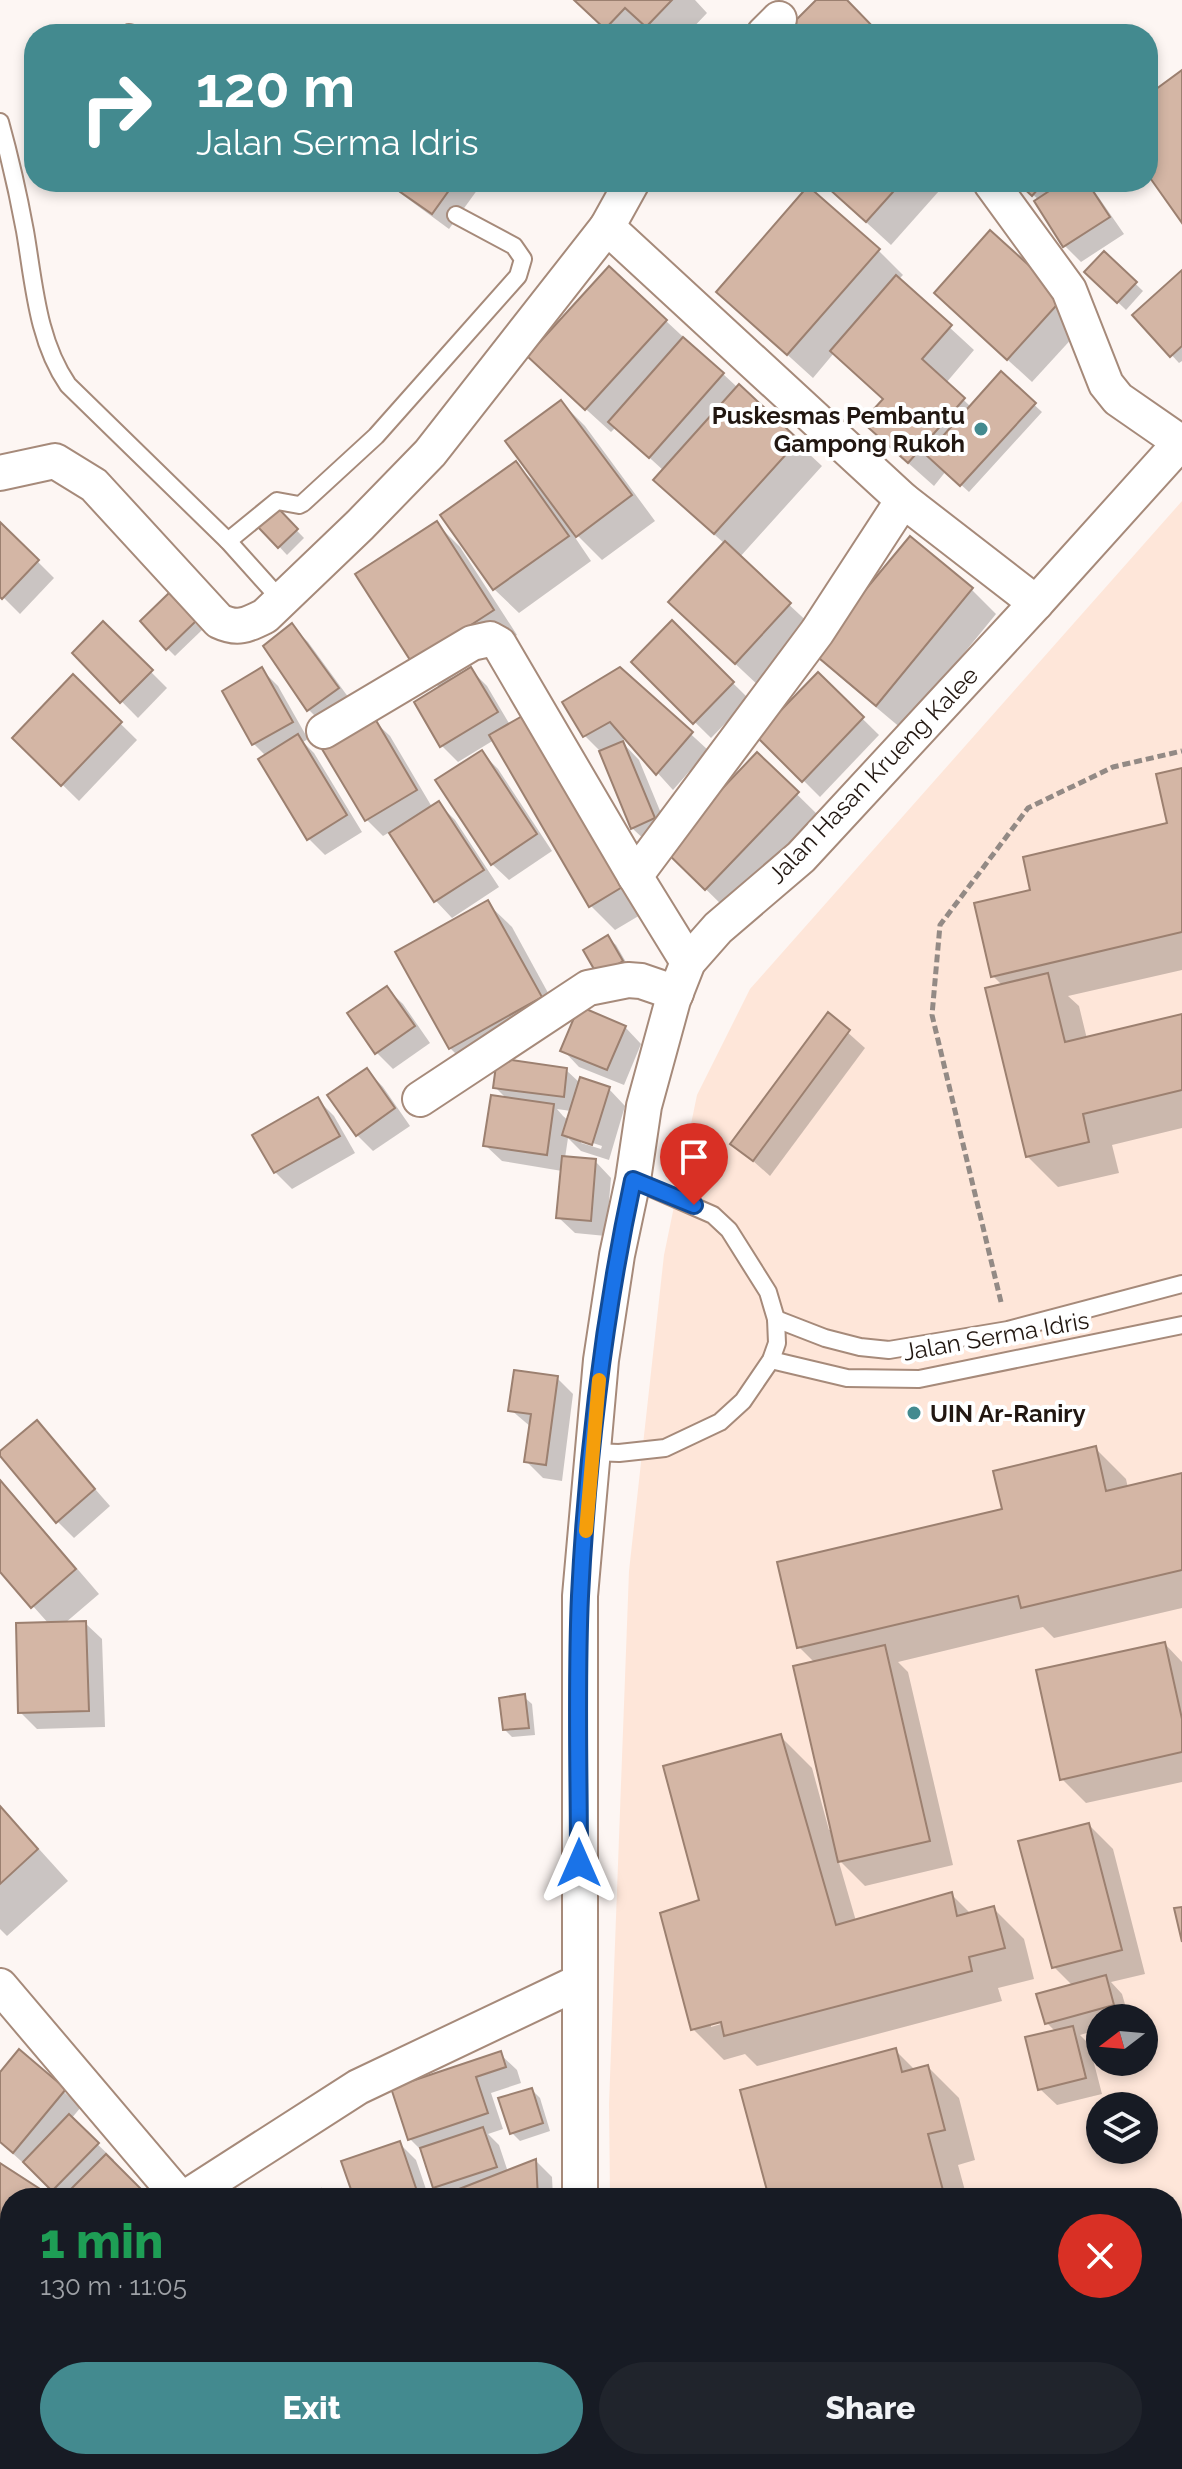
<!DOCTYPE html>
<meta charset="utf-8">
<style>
:root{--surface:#171b24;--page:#20242c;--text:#f1f3f6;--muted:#9ea1a6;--accent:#438a8f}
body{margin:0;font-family:Raleway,sans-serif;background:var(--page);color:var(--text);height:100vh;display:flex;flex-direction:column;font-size:30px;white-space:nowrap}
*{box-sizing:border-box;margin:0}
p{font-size:26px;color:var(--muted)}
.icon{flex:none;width:44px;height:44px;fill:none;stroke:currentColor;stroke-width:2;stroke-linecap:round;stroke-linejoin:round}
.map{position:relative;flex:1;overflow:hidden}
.drawer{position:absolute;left:0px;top:2188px;width:1182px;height:282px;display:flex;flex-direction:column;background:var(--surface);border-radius:32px 32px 0 0;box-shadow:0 4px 12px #0003}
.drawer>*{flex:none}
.banner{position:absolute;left:24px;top:24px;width:1134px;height:168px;border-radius:32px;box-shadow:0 4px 12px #0003;background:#438a8f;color:#fff;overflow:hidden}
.needle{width:52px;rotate:254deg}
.tools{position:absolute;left:1086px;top:2004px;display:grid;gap:16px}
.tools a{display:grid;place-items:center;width:72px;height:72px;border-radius:50%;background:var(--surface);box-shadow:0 4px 12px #0003;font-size:40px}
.pin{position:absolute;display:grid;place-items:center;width:68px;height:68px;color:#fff;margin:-82px -34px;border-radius:50% 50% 50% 0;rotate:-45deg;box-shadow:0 0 8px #0007}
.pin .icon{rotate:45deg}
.me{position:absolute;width:88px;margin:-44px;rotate:0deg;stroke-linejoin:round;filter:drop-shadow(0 0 6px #0008)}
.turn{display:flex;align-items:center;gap:28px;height:168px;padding:0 40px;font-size:36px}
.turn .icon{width:104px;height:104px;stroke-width:2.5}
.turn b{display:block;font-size:56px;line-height:68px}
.round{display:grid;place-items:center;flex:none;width:84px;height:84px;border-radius:42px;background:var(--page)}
.head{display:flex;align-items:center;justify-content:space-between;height:136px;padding:0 40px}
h1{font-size:48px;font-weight:800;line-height:60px;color:#1e9e55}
.button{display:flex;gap:16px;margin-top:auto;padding:16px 40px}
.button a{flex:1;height:92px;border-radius:48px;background:var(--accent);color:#fff;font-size:32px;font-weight:800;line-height:92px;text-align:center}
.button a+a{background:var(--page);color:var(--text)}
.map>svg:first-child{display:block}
.built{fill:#fee6d9;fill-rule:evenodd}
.shadow{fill:#0003;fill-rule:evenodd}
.building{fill:#d4b6a5;stroke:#9c8070;stroke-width:2}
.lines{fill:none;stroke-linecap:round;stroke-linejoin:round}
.service-casing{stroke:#a68a7a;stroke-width:20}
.minor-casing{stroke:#a68a7a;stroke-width:38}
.path{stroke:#938a85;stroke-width:5;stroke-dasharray:8 4;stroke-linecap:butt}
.service{stroke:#fff;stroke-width:16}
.minor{stroke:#fff;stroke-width:34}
.route-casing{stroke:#114b97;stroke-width:20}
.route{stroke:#1a73e8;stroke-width:14}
.slow{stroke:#f59e0b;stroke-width:14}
.poi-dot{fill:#438a8f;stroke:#fff;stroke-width:3}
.labels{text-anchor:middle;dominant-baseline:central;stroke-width:8;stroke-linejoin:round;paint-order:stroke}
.poi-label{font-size:24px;font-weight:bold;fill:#221711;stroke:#fff;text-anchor:end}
.street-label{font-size:24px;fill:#221711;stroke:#fff}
</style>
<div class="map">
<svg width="1182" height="2469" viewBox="0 0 1182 2469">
<rect width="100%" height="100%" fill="#fdf6f3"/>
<!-- built -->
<path class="built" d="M1182 501V2469H612V2460H1172V2198H610L609 2104 629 1571 664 1255 697 1095 750 989ZM1100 2018H1144V2062H1100ZM1100 2106H1144V2150H1100Z"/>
<!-- shadow -->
<g class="shadow">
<polygon points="576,0 695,0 707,13 687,34 655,34 651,30 647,34 612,34"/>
<polygon points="385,182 483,182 449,229"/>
<polygon points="835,182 947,182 891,245 855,212"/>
<polygon points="1019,182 1088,182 1124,234 1081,262 1065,246 1036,202 1039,200"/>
<polygon points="878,250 903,275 898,280 974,350 946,383 971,407 1001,374 1042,412 969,492 946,471 934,486 889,446 884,400 834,353 813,378 718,292"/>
<polygon points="1104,254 1143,291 1126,310 1087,272"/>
<polygon points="1182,272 1182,361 1179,363 1135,315"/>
<polygon points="1062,298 1087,322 1032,382 961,317"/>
<polygon points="666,321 822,466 739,558 814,628 760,687 695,626 725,544 680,504 664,471 616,427 611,432 554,380"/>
<polygon points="561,402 585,426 655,521 602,560 574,532 572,533 591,561 519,613 494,589 442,515 515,463 537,485 539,483"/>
<polygon points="277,510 304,538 287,555 260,526"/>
<polygon points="436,523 460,547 517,635 451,678 452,681 471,670 487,686 510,725 647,911 615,930 591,906 494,740 458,762 441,745 440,688 414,662"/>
<polygon points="0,524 54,578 20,614 0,594"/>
<polygon points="910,538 972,590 996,614 902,729 840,677 816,653"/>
<polygon points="169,596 202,630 175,656 167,648"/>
<polygon points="672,623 749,699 711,738 634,662"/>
<polygon points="103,624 167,688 138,718 74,653"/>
<polygon points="291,626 308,642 354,705 325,726 309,710 266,646"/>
<polygon points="620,669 708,750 673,790 626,738 621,741 639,760 670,835 649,844 632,828 601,752 584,735"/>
<polygon points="262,670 278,686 308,739 303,742 314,753 362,832 325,855 309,839 266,756 254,744 224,692"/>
<polygon points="818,675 879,735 820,797 759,736"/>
<polygon points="73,677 137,740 79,801 15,738"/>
<polygon points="373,720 390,736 432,807 438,803 455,820 499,887 452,918 436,901 390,832 383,836 367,820"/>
<polygon points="481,752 498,769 552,851 509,880 492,864"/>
<polygon points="757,755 821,818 730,913 666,850"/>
<polygon points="1182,770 1182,970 1068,996 1079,1006 1087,1039 1182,1016 1182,1128 1112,1145 1119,1173 1058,1187 1027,1156 1003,986 993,976 1033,892 1170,824"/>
<polygon points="487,903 512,927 564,1022 474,1072 450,1048"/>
<polygon points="608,938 616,945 630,969 600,975"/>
<polygon points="386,988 403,1004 430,1043 393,1069 377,1053 350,1014"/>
<polygon points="828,1015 865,1048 770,1176 733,1143"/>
<polygon points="625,1027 641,1044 624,1085 579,1067 563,1050"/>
<polygon points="367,1070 383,1087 410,1126 373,1151 357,1135"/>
<path d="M566 1070 580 1083 609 1089 625 1106 609 1160 581 1151 568 1138 565 1158 595 1161 611 1178 606 1236 575 1233 558 1217 562 1171 502 1161 485 1145 507 1099 495 1087ZM557 1109 571 1111 569 1121 563 1116ZM581 1139 602 1146 601 1149 581 1143Z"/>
<polygon points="317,1099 334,1116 355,1153 292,1189 275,1172"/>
<polygon points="557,1378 573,1394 562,1481 543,1478 526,1461 531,1427 511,1410"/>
<polygon points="36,1422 110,1506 74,1538 57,1521"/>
<path d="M1095 1448 1126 1479 1128 1488 1182 1475V1608L1054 1638 1043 1627 898 1662 908 1672 953 1865 865 1886 838 1859 856 1921 951 1894 971 1914 993 1908 1024 1939 1034 1979 998 1988 1002 2001 757 2066 745 2054 724 2060 693 2029 702 1901 781 1737 812 1768 829 1830 833 1829 815 1663 799 1647ZM731 2021 711 2027V2023Z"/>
<polygon points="0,1479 99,1594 65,1623 85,1623 102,1639 105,1727 37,1729 20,1712 49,1624 0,1569"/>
<polygon points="1165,1644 1182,1662 1182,1782 1086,1803 1062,1779"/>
<polygon points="524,1697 532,1704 535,1735 512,1737 504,1729"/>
<polygon points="0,1806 68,1881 7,1936 0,1929"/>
<polygon points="1089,1825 1113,1849 1145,1974 1111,1982 1122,1994 1129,2018 1100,2018 1100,2029 1080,2035 1089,2044 1102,2094 1057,2105 1040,2089 1056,2032 1047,2023 1073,1986 1054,1967"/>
<polygon points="895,2050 915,2070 928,2067 959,2098 975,2160 958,2165 967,2198 771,2198"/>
<polygon points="19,2052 81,2107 71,2119 114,2160 111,2163 147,2198 62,2198 0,2142 0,2075"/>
<polygon points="500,2054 517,2070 521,2083 491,2093 503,2129 488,2134 499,2145 508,2172 536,2161 552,2177 553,2198 442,2198 445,2197 435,2187 424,2153 410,2139"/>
<polygon points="532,2090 540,2098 550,2131 520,2141 512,2133"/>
<polygon points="399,2143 416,2160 429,2198 356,2198 344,2162"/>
<polygon points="0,2165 51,2198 10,2198 10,2229 0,2222"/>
<polygon points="1182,2222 1182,2353 1172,2356 1172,2224"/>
<polygon points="0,2232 9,2241 0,2253"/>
<polygon points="0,2295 10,2304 10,2400 6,2405 0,2399"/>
<polygon points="1,2413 10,2422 10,2460 42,2460 50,2469 0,2469"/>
<polygon points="55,2460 149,2460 139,2469 62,2469"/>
<polygon points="316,2460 556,2460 556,2469 313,2469"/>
<polygon points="936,2460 1007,2460 1016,2469 938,2469"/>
<polygon points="1025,2460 1105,2460 1108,2469 1027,2469"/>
</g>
<!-- building -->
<g class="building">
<polygon points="574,0 672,0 646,27 625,8 605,29"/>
<polygon points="816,0 847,0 880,34 782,34"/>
<polygon points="581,26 590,34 573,34"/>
<polygon points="1182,70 1182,223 1148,175 1148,95"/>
<polygon points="386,182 455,182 432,214"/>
<polygon points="833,182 902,182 866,222 828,188"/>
<polygon points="1017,182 1044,182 1032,196"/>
<polygon points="1063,182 1087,182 1110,217 1063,247 1034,201"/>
<polygon points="808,186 880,249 787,355 716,292"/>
<polygon points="990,230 1064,297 1007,360 934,293"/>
<polygon points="1104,251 1137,282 1117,303 1084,272"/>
<polygon points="609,266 667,320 585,410 527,356"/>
<polygon points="1182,270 1182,346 1170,357 1132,315"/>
<polygon points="896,275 952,325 922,359 965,398 908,463 862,422 883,399 830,351"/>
<polygon points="683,337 724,373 649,458 608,422"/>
<polygon points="1001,371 1036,403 960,486 926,455"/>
<polygon points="739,384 799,440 714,534 653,480"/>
<polygon points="561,400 632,495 576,537 505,441"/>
<polygon points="516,461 569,536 493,590 440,515"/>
<polygon points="277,507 298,529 278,548 257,526"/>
<polygon points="437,521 494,610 412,663 355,574"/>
<polygon points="0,522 39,560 2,599 0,597"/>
<polygon points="910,536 973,588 876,706 813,653"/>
<polygon points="725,541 791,603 735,664 668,602"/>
<polygon points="169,593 196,621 166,650 140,621"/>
<polygon points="672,620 734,682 693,724 631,662"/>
<polygon points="103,621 153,670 120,703 72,653"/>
<polygon points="292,623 339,688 307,711 263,646"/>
<polygon points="262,667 293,722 252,745 222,691"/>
<polygon points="471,667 498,712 440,747 414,702"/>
<polygon points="620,667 693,732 656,775 610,722 583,737 562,702"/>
<polygon points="818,672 864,717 802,782 756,736"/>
<polygon points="73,674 122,722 61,786 12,738"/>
<polygon points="524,715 624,886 589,907 489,735"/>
<polygon points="374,717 417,790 365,821 322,749"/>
<polygon points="298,734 347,815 307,840 258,759"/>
<polygon points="623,741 655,818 631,829 599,751"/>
<polygon points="482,750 537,834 491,865 435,780"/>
<polygon points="757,752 799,792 705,890 664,850"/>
<polygon points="1182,768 1182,932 991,977 974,903 1030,890 1023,857 1167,823 1156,774"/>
<polygon points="439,801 484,870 434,902 389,833"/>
<polygon points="488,900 542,997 449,1049 395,952"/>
<polygon points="608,935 623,961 598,976 583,950"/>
<polygon points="1048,973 1065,1042 1182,1014 1182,1090 1083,1114 1089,1142 1026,1157 985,988"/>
<polygon points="387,986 415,1026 375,1054 347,1013"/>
<polygon points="579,1006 626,1026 607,1070 560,1051"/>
<polygon points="828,1012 850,1030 753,1161 730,1144"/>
<polygon points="497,1058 567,1068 564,1097 493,1088"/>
<polygon points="367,1068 395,1108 356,1136 327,1095"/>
<polygon points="580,1077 610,1087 592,1145 562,1135"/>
<polygon points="491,1095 554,1104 547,1155 483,1146"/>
<polygon points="318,1097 340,1136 274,1173 252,1135"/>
<polygon points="562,1156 596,1159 591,1221 556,1218"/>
<polygon points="514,1370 558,1376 546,1465 524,1462 531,1414 508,1411"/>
<polygon points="37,1420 95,1489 56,1523 0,1456 0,1451"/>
<polygon points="1096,1446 1106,1491 1182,1473 1182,1570 1021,1608 1018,1596 797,1648 777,1562 1002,1509 993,1471"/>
<polygon points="0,1480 76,1569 31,1608 0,1572"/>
<polygon points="86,1621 89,1711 18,1713 16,1623"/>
<polygon points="1165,1642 1182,1719 1182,1752 1060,1780 1036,1670"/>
<polygon points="885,1645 930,1841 838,1862 793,1666"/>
<polygon points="525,1694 529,1728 503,1730 499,1698"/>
<polygon points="781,1734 836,1925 952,1892 957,1916 994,1906 1005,1948 969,1957 972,1971 724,2036 721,2022 691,2030 660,1913 699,1900 663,1766"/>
<polygon points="0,1806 38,1849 0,1884"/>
<polygon points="1089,1823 1122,1950 1052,1968 1018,1841"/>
<polygon points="1182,1907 1182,1942 1174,1908"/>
<polygon points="1106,1975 1114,2005 1045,2024 1036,1994"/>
<polygon points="1073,2026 1086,2078 1038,2090 1025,2037"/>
<polygon points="896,2048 902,2072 928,2065 945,2130 928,2134 945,2198 769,2198 740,2090"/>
<polygon points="19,2049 66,2089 13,2153 0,2142 0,2072"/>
<polygon points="501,2051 506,2067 476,2077 488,2113 408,2140 391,2088"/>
<polygon points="532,2088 543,2123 510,2134 498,2098"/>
<polygon points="69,2114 99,2143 52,2191 23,2162"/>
<polygon points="483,2127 497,2167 433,2188 420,2148"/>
<polygon points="400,2141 419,2197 354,2198 341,2161"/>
<polygon points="106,2154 140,2188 131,2198 100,2196 68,2198 65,2195"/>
<polygon points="536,2159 538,2198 436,2198"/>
<polygon points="0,2163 54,2198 10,2198 10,2225 0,2218"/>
<polygon points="238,2189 245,2198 225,2198"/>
<polygon points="321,2189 324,2198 296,2198"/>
<polygon points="1182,2220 1182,2323 1172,2325 1172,2222"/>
<polygon points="0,2292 10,2301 10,2349 0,2360"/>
<polygon points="1,2410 10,2421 10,2460 42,2460 49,2469 0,2469"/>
<polygon points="52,2460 97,2460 86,2469 60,2469"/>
<polygon points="174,2460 234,2460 238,2465 245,2460 265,2460 272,2469 162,2469"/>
<polygon points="308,2460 383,2460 386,2469 311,2469"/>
<polygon points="393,2460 455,2460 458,2469 396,2469"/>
<polygon points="466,2460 523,2460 505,2469 469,2469"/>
<polygon points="934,2460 993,2460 995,2469 936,2469"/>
<polygon points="1022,2460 1083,2460 1085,2469 1025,2469"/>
</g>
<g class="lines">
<defs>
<g id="service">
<polyline points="129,33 133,34"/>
<path d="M0 122C10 158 18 193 25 231 34 283 37 340 68 385L228 541 281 600"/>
<polyline points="228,541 277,501 299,505 303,503 376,436 518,276 523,259 514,246 456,215"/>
<polyline points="776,1319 825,1338 860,1347 889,1350 1008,1330 1182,1284"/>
<polyline points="771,1360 847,1378 919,1379 1182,1325"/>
<polyline points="592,1452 619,1453 665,1448 720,1422 743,1401 771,1360 777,1343 776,1319 768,1292 729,1230 713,1215 633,1180"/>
</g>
<g id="minor">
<polyline points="764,34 779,19"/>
<polyline points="991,183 1069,290 1106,384 1118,399 1180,442"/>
<polyline points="607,227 632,182"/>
<path d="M0 473 55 461 94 485 219 621C238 630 247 625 265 616L360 525 430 453 607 227 903 500 1036 603"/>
<polyline points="324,731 472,643 490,639 499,644 635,876 688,962"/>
<polyline points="635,876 817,632 903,500"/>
<polyline points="420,1099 588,988 628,980 641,981 676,993"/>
<polyline points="0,1986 180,2198"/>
<polyline points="185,2198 358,2087 579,1982"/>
<polyline points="580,2198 580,1596 601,1360 617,1255 633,1180 644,1106 673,1000 688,962 718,928 801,857 1036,603 1182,441"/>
<polyline points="543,2469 562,2460"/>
</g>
</defs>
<!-- service casing -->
<use href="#service" class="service-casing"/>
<!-- minor casing -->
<use href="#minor" class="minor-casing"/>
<!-- path -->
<polyline class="path" points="1001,1302 932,1015 940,925 1028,808 1113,767 1182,751"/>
<!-- service -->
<use href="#service" class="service"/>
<!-- minor -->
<use href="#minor" class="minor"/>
</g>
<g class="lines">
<defs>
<path id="route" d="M579 1863C579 1774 576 1684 580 1596 587 1456 604 1316 633 1180L694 1205"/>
</defs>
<!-- route casing -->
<use href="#route" class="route-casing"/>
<!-- route -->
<use href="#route" class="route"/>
<!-- slow -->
<polyline class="slow" points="586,1531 599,1380"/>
</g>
<!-- markers -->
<g class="poi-dot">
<circle cx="981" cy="429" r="8"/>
<circle cx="914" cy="1413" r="8"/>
</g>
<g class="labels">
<!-- poi labels -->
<g class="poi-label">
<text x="965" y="415">Puskesmas Pembantu<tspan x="965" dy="28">Gampong Rukoh</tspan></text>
<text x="930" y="1413" text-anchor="start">UIN Ar-Raniry</text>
</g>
<!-- street labels -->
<g class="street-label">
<text transform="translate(873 775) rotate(-46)">Jalan Hasan Krueng Kalee</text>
<text transform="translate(996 1336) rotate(-10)">Jalan Serma Idris</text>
</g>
</g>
</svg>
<div class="tools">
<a><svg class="needle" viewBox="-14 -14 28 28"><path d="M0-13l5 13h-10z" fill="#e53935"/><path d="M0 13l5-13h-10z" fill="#9ea1a6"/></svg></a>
<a><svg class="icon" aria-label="layers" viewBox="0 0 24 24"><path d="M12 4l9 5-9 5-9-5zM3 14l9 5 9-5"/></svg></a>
</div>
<div class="pin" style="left:694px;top:1205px;background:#d93025"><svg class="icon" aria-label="arrive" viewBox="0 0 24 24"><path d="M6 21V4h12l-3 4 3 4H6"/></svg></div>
<svg class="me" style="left:579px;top:1863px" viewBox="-20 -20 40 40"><path d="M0-17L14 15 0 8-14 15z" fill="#1a73e8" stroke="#fff" stroke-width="4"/></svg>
<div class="banner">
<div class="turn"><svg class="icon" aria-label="right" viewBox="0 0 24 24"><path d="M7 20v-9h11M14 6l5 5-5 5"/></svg><div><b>120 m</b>Jalan Serma Idris</div></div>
</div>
<section class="drawer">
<div class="head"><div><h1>1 min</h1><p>130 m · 11:05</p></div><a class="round" style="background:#d93025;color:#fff"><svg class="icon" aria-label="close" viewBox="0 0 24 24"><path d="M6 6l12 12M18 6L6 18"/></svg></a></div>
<div class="button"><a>Exit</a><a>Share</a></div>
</section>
</div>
